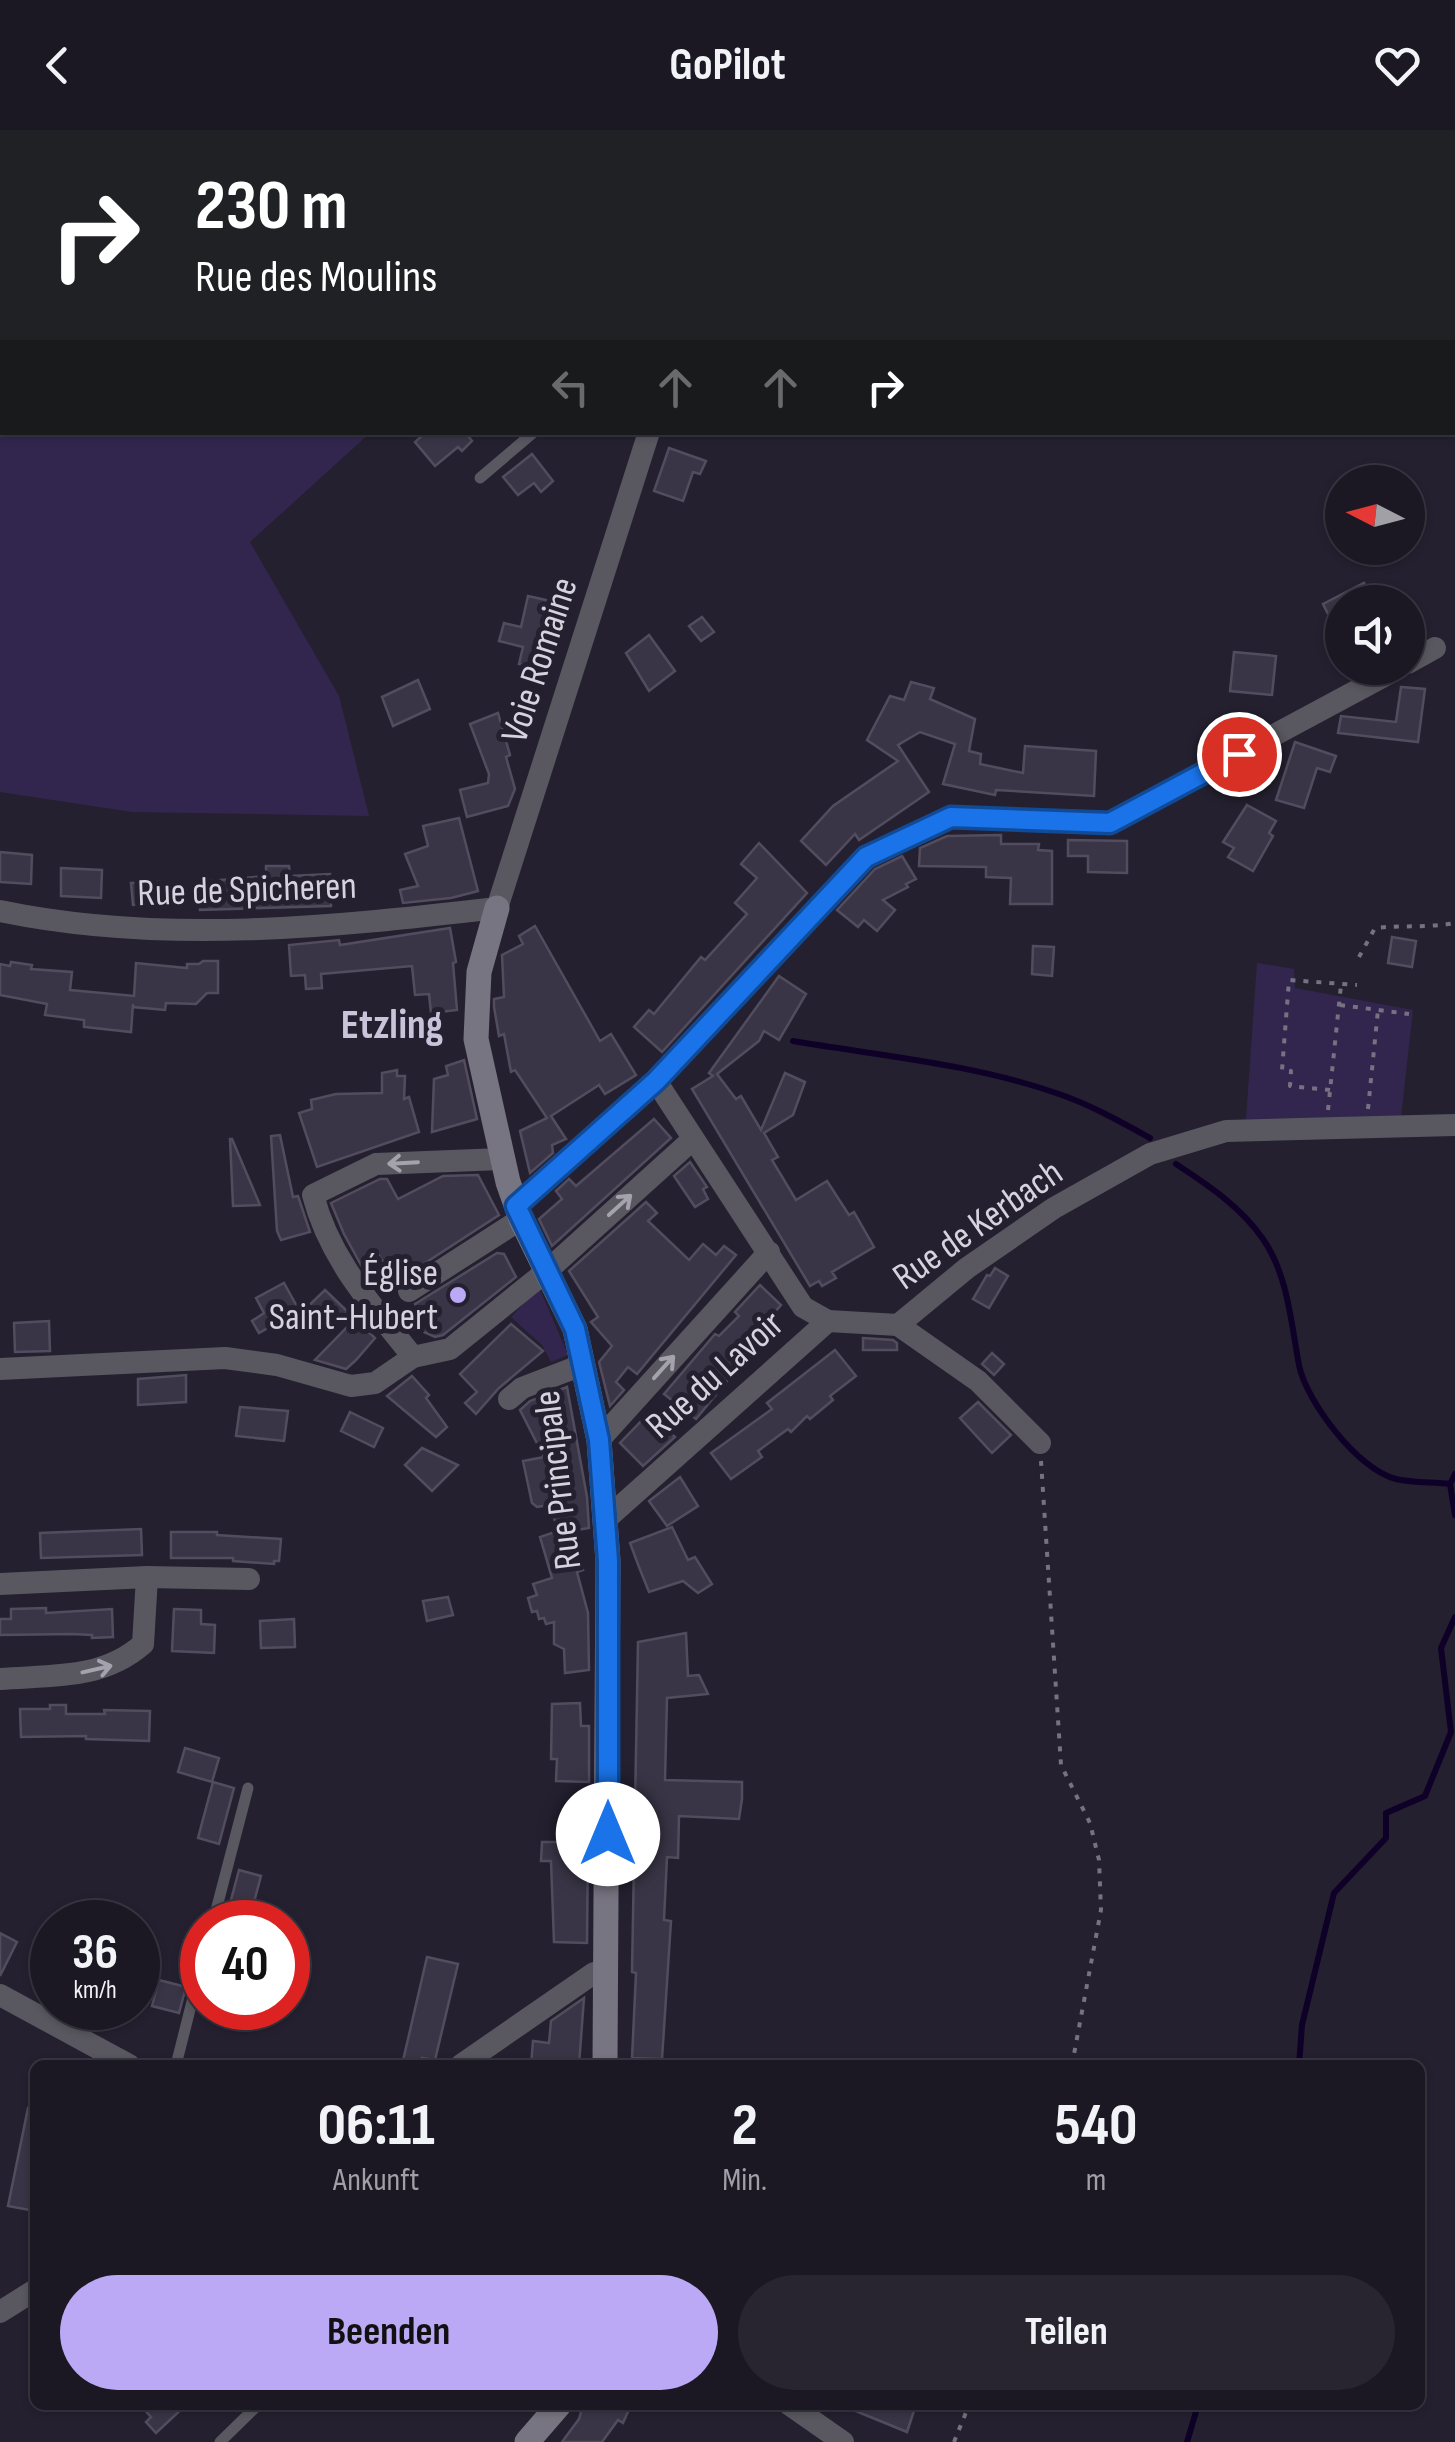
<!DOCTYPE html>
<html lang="de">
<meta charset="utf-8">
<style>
:root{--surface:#1b1824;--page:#282531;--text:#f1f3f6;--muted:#a0a0a6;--line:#393741;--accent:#bca9f5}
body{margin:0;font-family:"Sofia Sans Condensed",sans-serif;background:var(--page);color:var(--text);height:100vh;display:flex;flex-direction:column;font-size:38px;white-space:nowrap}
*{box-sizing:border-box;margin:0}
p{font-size:32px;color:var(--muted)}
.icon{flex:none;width:55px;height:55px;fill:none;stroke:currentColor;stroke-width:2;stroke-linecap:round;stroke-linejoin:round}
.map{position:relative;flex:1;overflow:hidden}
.panel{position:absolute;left:30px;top:1930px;width:1395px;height:350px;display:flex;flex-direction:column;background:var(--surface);border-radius:15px;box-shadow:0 2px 8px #0004,0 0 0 2px var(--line)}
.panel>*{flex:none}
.top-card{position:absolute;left:0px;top:0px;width:1455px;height:305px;box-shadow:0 2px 8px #0004,0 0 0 2px var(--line);background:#202124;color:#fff;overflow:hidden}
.needle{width:65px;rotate:276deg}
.buttons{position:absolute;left:1325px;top:335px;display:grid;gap:20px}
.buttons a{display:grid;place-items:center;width:100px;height:100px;border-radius:50%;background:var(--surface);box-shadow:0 2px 8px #0004,0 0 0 2px var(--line);font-size:50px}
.speed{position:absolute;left:30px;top:1770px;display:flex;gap:20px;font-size:50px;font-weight:700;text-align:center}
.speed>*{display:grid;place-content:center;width:130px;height:130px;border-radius:50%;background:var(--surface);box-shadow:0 2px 8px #0004,0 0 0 2px var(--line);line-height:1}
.speed small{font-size:25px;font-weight:400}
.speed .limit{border:15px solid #d22;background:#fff;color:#111}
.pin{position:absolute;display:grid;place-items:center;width:85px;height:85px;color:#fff;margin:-42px;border:5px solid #fff;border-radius:50%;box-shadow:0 2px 10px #0007}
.me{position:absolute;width:110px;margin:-55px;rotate:0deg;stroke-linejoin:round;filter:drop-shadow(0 0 8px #0008)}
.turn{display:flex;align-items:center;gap:35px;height:210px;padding:0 30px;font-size:45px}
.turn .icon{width:130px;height:130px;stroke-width:2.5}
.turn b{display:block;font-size:70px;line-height:85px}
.lanes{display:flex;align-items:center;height:95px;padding:0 30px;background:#0003;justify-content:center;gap:50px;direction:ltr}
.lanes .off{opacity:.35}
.eta{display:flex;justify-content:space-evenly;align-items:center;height:170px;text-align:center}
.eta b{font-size:60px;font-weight:700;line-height:70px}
.cta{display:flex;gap:20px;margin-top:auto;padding:20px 30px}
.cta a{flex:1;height:115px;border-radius:60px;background:var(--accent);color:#111;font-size:40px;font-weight:700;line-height:115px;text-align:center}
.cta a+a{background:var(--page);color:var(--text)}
header{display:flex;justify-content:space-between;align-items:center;height:130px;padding:0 30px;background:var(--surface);font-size:45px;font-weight:700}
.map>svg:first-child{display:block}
.green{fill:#32264f}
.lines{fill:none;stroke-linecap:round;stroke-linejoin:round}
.stream{stroke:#0f0027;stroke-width:6}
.building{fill:#393546;stroke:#514d5f;stroke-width:2.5}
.path{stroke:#767280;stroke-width:4;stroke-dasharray:5 8;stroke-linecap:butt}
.lane{stroke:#595860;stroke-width:11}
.street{stroke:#595860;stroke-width:22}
.secondary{stroke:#787582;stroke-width:25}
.oneway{stroke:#a4a2ac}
.route-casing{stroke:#114b97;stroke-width:25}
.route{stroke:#1a73e8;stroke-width:18}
.poi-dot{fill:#bca9f5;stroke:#242030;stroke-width:4}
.labels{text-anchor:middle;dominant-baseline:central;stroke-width:10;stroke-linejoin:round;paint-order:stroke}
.street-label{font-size:38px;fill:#d6d3de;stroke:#242030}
.poi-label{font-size:38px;fill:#d6d3de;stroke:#242030;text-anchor:end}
.quarter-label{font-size:42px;font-weight:bold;fill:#c9c4da;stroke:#242030}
</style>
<header><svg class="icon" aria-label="back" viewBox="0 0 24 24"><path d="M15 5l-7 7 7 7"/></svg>GoPilot<svg class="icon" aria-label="heart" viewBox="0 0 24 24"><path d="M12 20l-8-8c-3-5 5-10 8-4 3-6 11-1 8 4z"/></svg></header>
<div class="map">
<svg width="1455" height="2312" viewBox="0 0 1455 2312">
<rect width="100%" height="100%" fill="#242030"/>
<!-- green -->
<g class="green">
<polygon points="0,0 455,0 2,2 2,302 370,303 250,412 339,566 369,686 132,682 0,662"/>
<polygon points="1257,833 1294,839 1295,858 1413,880 1401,987 1246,989"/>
<polygon points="539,1157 568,1225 551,1232 542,1215 511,1187"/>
</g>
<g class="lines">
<!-- stream -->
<g class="stream">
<path d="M793 911C882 926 974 934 1059 964 1091 975 1121 992 1150 1008"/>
<path d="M1176 1034C1208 1055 1241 1077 1263 1109 1288 1145 1291 1193 1299 1235 1306 1271 1358 1340 1396 1349 1413 1353 1432 1352 1450 1354"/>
<polyline points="1455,1344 1450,1354 1455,1385"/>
<polyline points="1299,1935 1302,1895 1334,1763 1386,1708 1386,1683 1425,1666 1451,1602 1441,1518 1455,1487"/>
<polyline points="1187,2312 1198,2275"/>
</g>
</g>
<!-- building -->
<g class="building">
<polygon points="426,302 475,302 469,307 472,311 462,321 458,317 435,336 415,312"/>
<polygon points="669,318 706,331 700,344 693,342 683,371 654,361"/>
<polygon points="532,324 553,351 541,362 534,353 518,365 503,347"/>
<polygon points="1364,453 1374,472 1342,472 1342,512 1323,474"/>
<polygon points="528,466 564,474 550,540 519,534 523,517 499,511 504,493 521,497"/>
<polygon points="702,487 714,502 701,511 689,496"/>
<polygon points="649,505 675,541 649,561 626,523"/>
<polygon points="1234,522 1276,526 1272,565 1230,561"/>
<polygon points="418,550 430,579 393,596 382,567"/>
<polygon points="911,552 934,558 930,569 975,589 969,621 981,624 980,634 1023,643 1025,616 1096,621 1094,666 996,660 995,665 943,654 955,614 920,602 898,615 929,662 859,710 855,704 826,735 801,711 833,676 898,631 867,610 890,566 904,570"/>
<polygon points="1401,557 1425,559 1418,612 1338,603 1341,586 1396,592"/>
<polygon points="498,583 510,625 506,627 515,659 508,676 467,687 460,660 488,653 489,644 470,594"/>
<polygon points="1295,612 1336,626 1330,642 1317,638 1304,678 1276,670"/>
<polygon points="1247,675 1276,691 1269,703 1273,706 1253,741 1228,727 1234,718 1223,712"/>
<polygon points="459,688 478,761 451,768 403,773 400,760 418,756 405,724 428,716 423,696"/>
<polygon points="1001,705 1001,714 1039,714 1038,720 1052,721 1052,774 1010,774 1011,748 986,747 986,737 919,736 920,718 947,706"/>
<polygon points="1068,710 1127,711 1127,743 1088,742 1088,726 1068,726"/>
<polygon points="759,713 807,763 662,922 634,897 649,880 654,884 701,827 705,830 747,784 735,773 757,748 741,734"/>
<polygon points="0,722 32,725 31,754 0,752"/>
<polygon points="902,726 916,749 906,754 908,757 883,770 895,780 877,801 864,790 858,797 837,780 875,739"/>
<polygon points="266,736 289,736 290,746 330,744 331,776 200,780 198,752 266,746"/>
<polygon points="61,738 102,740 101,768 61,766"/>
<polygon points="159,752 161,773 133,775 131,753"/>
<polygon points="535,796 600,911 611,904 636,945 605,964 599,955 551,986 566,1009 552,1015 553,1023 530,1043 520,1001 547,988 515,940 511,942 504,904 499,906 494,877 494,869 504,867 502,825 523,814 519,806"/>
<polygon points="450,798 456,832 453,833 457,880 431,883 429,864 415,865 412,836 321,844 322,858 306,859 305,845 291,846 289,815 339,810 340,815"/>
<polygon points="1392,807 1416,811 1412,837 1388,833"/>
<polygon points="1033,816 1054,817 1052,846 1032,844"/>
<polygon points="203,831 218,831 218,863 207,863 196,874 166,873 165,880 133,877 133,874 131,902 84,897 84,890 45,885 47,874 0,865 0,834 10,836 11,832 32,835 31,839 72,842 70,860 134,866 136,833 187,838 187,834 199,834"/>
<polygon points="779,846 806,864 779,910 764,901 759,911 717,944 736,969 741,966 761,1000 785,943 805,952 793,985 764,1003 778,1027 772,1030 796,1070 827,1051 849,1085 854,1082 874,1117 832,1142 836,1148 822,1156 819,1151 810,1156 692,959 713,946 709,943"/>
<polygon points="464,930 477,989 432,1002 434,949 448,945 446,936"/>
<polygon points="397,940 397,946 405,946 404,969 409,967 419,1002 317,1037 299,983 312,979 311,970 336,964 382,963 382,943"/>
<polygon points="654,989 671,1008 552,1116 539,1089 562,1069 556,1061 569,1049 576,1056"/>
<polygon points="280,1005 293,1067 298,1066 310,1102 281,1110 277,1101 271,1006"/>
<polygon points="230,1009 232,1009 260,1075 233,1076"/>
<polygon points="690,1032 707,1057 703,1059 708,1069 695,1077 674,1046"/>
<polygon points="478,1045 499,1085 402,1148 393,1135 387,1139 378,1124 361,1135 344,1104 331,1073 380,1049 387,1049 398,1069 443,1046"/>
<polygon points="646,1072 657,1083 648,1091 689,1130 703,1114 716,1125 724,1116 736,1125 637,1244 628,1237 616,1252 624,1260 610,1276 599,1232 612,1216 591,1192 598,1187 569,1141"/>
<polygon points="497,1123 504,1124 516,1147 443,1205 435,1207 422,1201 415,1174"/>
<polygon points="995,1138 1008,1146 989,1178 973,1169 987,1145 990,1146"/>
<polygon points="284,1153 299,1180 259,1203 252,1191 264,1183 256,1168"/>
<polygon points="760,1155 781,1175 739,1222 746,1228 696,1289 664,1264 715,1204 719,1206 739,1186 735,1182"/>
<polygon points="325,1160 348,1182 318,1199 302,1182"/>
<polygon points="355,1189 375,1208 356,1230 346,1239 315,1230"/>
<polygon points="49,1191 50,1221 15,1222 14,1193"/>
<polygon points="511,1194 543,1221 499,1258 476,1284 465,1273 477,1262 460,1244"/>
<polygon points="863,1208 893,1210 897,1213 897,1220 863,1220"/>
<polygon points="835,1220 856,1246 830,1266 833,1270 810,1289 807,1286 791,1302 788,1299 758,1321 762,1327 731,1349 711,1323 772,1279 767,1273"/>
<polygon points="992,1223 1004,1234 994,1245 982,1234"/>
<polygon points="186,1245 186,1272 138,1275 138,1249"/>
<polygon points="412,1246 429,1265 426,1268 447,1297 436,1307 387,1266"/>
<polygon points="567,1257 587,1367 589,1398 571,1401 583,1440 577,1442 588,1483 589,1540 565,1543 564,1519 554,1514 554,1492 546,1494 544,1488 539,1489 537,1481 532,1482 528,1468 537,1465 533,1454 552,1448 540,1407 558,1401 550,1375 537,1377 532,1373 523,1331 544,1327 520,1280 530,1271"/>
<polygon points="978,1272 1011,1305 992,1323 960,1288"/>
<polygon points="240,1277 288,1281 284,1311 236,1306"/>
<polygon points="350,1282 383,1298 374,1317 341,1301"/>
<polygon points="649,1283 675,1307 643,1336 620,1313"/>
<polygon points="422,1318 458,1335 432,1361 405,1335"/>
<polygon points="680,1347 698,1376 667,1396 649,1371"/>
<polygon points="672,1397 688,1430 695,1427 712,1454 698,1463 683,1451 649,1462 639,1437 630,1413"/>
<polygon points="141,1399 142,1425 41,1428 40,1403"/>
<polygon points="171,1402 217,1402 217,1405 281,1409 279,1431 274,1431 274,1434 233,1431 233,1428 171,1428"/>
<polygon points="448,1467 453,1485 427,1491 423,1471"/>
<polygon points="46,1478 46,1483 112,1479 113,1507 92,1508 92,1505 72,1504 0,1505 0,1489 11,1489 11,1479"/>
<polygon points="174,1479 201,1480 201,1494 215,1495 214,1523 172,1521"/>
<polygon points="294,1489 295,1517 261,1518 260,1491"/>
<polygon points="686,1503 688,1546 699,1545 708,1564 667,1568 665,1650 742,1652 742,1669 739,1689 679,1686 678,1728 667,1727 664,1790 671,1791 662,1929 632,1928 636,1843 632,1842 638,1512"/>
<polygon points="580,1573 581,1596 589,1596 589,1652 556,1651 557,1629 551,1629 552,1574"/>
<polygon points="50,1575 66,1575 66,1584 105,1584 104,1580 150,1581 149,1611 86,1609 86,1606 21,1607 20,1579 50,1579"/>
<polygon points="185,1618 219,1628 212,1652 178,1642"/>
<polygon points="213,1652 234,1658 219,1714 198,1708"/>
<polygon points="542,1712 588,1712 587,1813 554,1812 551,1731 541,1731"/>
<polygon points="239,1740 261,1746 250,1787 228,1781"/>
<polygon points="0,1803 17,1812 0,1846"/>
<polygon points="427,1827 458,1834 435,1930 422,1928 421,1935 402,1935"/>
<polygon points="159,1850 186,1857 179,1883 152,1876"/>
<polygon points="584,1868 579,1935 531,1935 533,1911 549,1913 551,1891"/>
<polygon points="28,1978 35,1979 35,2081 8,2076"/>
<polygon points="140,2275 186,2275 156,2303 146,2292 151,2287"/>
<polygon points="583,2275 631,2275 623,2293 618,2290 602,2312 562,2312 579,2289"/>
<polygon points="841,2275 901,2275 914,2281 907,2302"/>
</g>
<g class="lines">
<!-- path -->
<g class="path">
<path d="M1359 827 1375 798C1402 795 1428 798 1455 793"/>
<polyline points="1340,875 1409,884"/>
<polyline points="1330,960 1290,956 1291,941 1282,940 1289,850 1357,855"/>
<polyline points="1368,979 1378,880"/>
<polyline points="1328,980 1341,855"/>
<polyline points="1041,1331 1061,1635 1090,1693 1099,1730 1101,1780 1072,1935"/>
<polyline points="954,2312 969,2275"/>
</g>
<!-- lane -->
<g class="lane">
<polyline points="662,0 663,2"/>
<polyline points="480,348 534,302"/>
<polyline points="213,1792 248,1658"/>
<polyline points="176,1935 202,1832"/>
<polyline points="220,2312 258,2275"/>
</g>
<!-- street -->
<g class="street">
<polyline points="768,2 769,0"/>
<polyline points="1408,533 1435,518"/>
<path d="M0 781C163 815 333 797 497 778L649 302"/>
<polyline points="656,951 803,1177 828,1191 898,1195 967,1138 1054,1078 1150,1024 1226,1001 1455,995"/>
<polyline points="516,1076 656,951 866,727 951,687 1110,693 1399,538"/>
<polyline points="409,1161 521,1089"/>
<polyline points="898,1195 978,1251 1040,1313"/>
<path d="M413 1227C372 1175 330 1130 313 1065L376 1034 501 1029"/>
<polyline points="0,1239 225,1228 277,1235 351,1256 375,1253 413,1227 450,1219 548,1140 692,1010"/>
<polyline points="509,1269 522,1258 582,1235"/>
<polyline points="599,1310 769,1122"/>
<polyline points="604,1391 828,1191"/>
<polyline points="0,1454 147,1447 249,1449"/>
<path d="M0 1549C52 1545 102 1550 143 1514L147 1447"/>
<polyline points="0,1865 129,1935"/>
<polyline points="461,1935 594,1843 606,1841"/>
<polyline points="0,2182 35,2160"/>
<polyline points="790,2275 843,2312"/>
</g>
<!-- secondary -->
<g class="secondary">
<polyline points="497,778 479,842 476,909 508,1052 521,1089 575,1199 599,1310 608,1431 605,1935"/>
<polyline points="527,2312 559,2275"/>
</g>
</g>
<!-- one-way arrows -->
<defs><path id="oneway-shaft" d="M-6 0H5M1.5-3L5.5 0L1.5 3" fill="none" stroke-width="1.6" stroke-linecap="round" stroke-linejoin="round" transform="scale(2.5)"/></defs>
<g class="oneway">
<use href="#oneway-shaft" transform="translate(403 1033) rotate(177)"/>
<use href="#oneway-shaft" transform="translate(620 1075) rotate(-42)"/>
<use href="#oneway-shaft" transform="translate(664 1237) rotate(-48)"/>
<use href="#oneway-shaft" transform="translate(97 1539) rotate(-13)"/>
</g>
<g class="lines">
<defs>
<polyline id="route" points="608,1704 608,1431 599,1310 575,1199 516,1076 656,951 866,727 951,687 1110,693 1239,624"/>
</defs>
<!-- route casing -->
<use href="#route" class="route-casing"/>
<!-- route -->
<use href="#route" class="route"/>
</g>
<!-- markers -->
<circle class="poi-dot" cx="458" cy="1165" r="10"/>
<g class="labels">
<!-- street labels -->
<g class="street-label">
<text transform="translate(540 530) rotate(-72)">Voie Romaine</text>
<text transform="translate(247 760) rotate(-2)">Rue de Spicheren</text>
<text transform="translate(978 1095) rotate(-35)">Rue de Kerbach</text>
<text transform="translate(715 1245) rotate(-42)">Rue du Lavoir</text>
<text transform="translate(558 1350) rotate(-97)">Rue Principale</text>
</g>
<!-- poi labels -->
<g class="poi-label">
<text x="438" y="1143">Église<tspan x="438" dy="44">Saint-Hubert</tspan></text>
</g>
<!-- quarter labels -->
<g class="quarter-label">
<text x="392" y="895">Etzling</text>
</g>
</g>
</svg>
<div class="buttons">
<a><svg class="needle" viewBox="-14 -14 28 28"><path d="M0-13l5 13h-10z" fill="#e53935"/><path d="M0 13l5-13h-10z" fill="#a0a0a6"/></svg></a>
<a><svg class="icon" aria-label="sound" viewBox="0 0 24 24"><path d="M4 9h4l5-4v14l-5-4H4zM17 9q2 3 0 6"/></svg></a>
</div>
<div class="speed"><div>36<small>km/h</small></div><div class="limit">40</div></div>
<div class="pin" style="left:1239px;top:624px;background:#d93025"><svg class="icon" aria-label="arrive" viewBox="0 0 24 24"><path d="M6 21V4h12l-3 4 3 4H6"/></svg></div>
<svg class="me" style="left:608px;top:1704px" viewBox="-20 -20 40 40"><circle r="19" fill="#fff"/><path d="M0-13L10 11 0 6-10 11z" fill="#1a73e8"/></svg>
<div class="top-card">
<div class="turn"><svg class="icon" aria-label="right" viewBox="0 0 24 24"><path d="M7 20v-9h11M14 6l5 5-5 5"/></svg><div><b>230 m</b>Rue des Moulins</div></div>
<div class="lanes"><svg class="icon off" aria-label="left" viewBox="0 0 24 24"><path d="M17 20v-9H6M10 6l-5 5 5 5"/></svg><svg class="icon off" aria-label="ahead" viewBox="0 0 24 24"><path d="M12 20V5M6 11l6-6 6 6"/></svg><svg class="icon off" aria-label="ahead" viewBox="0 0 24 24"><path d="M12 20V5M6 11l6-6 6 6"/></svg><svg class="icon" aria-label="right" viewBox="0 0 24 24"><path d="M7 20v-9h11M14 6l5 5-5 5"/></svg></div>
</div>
<section class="panel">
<div class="eta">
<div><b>06:11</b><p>Ankunft</p></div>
<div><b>2</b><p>Min.</p></div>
<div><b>540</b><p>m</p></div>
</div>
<div class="cta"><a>Beenden</a><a>Teilen</a></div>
</section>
</div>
